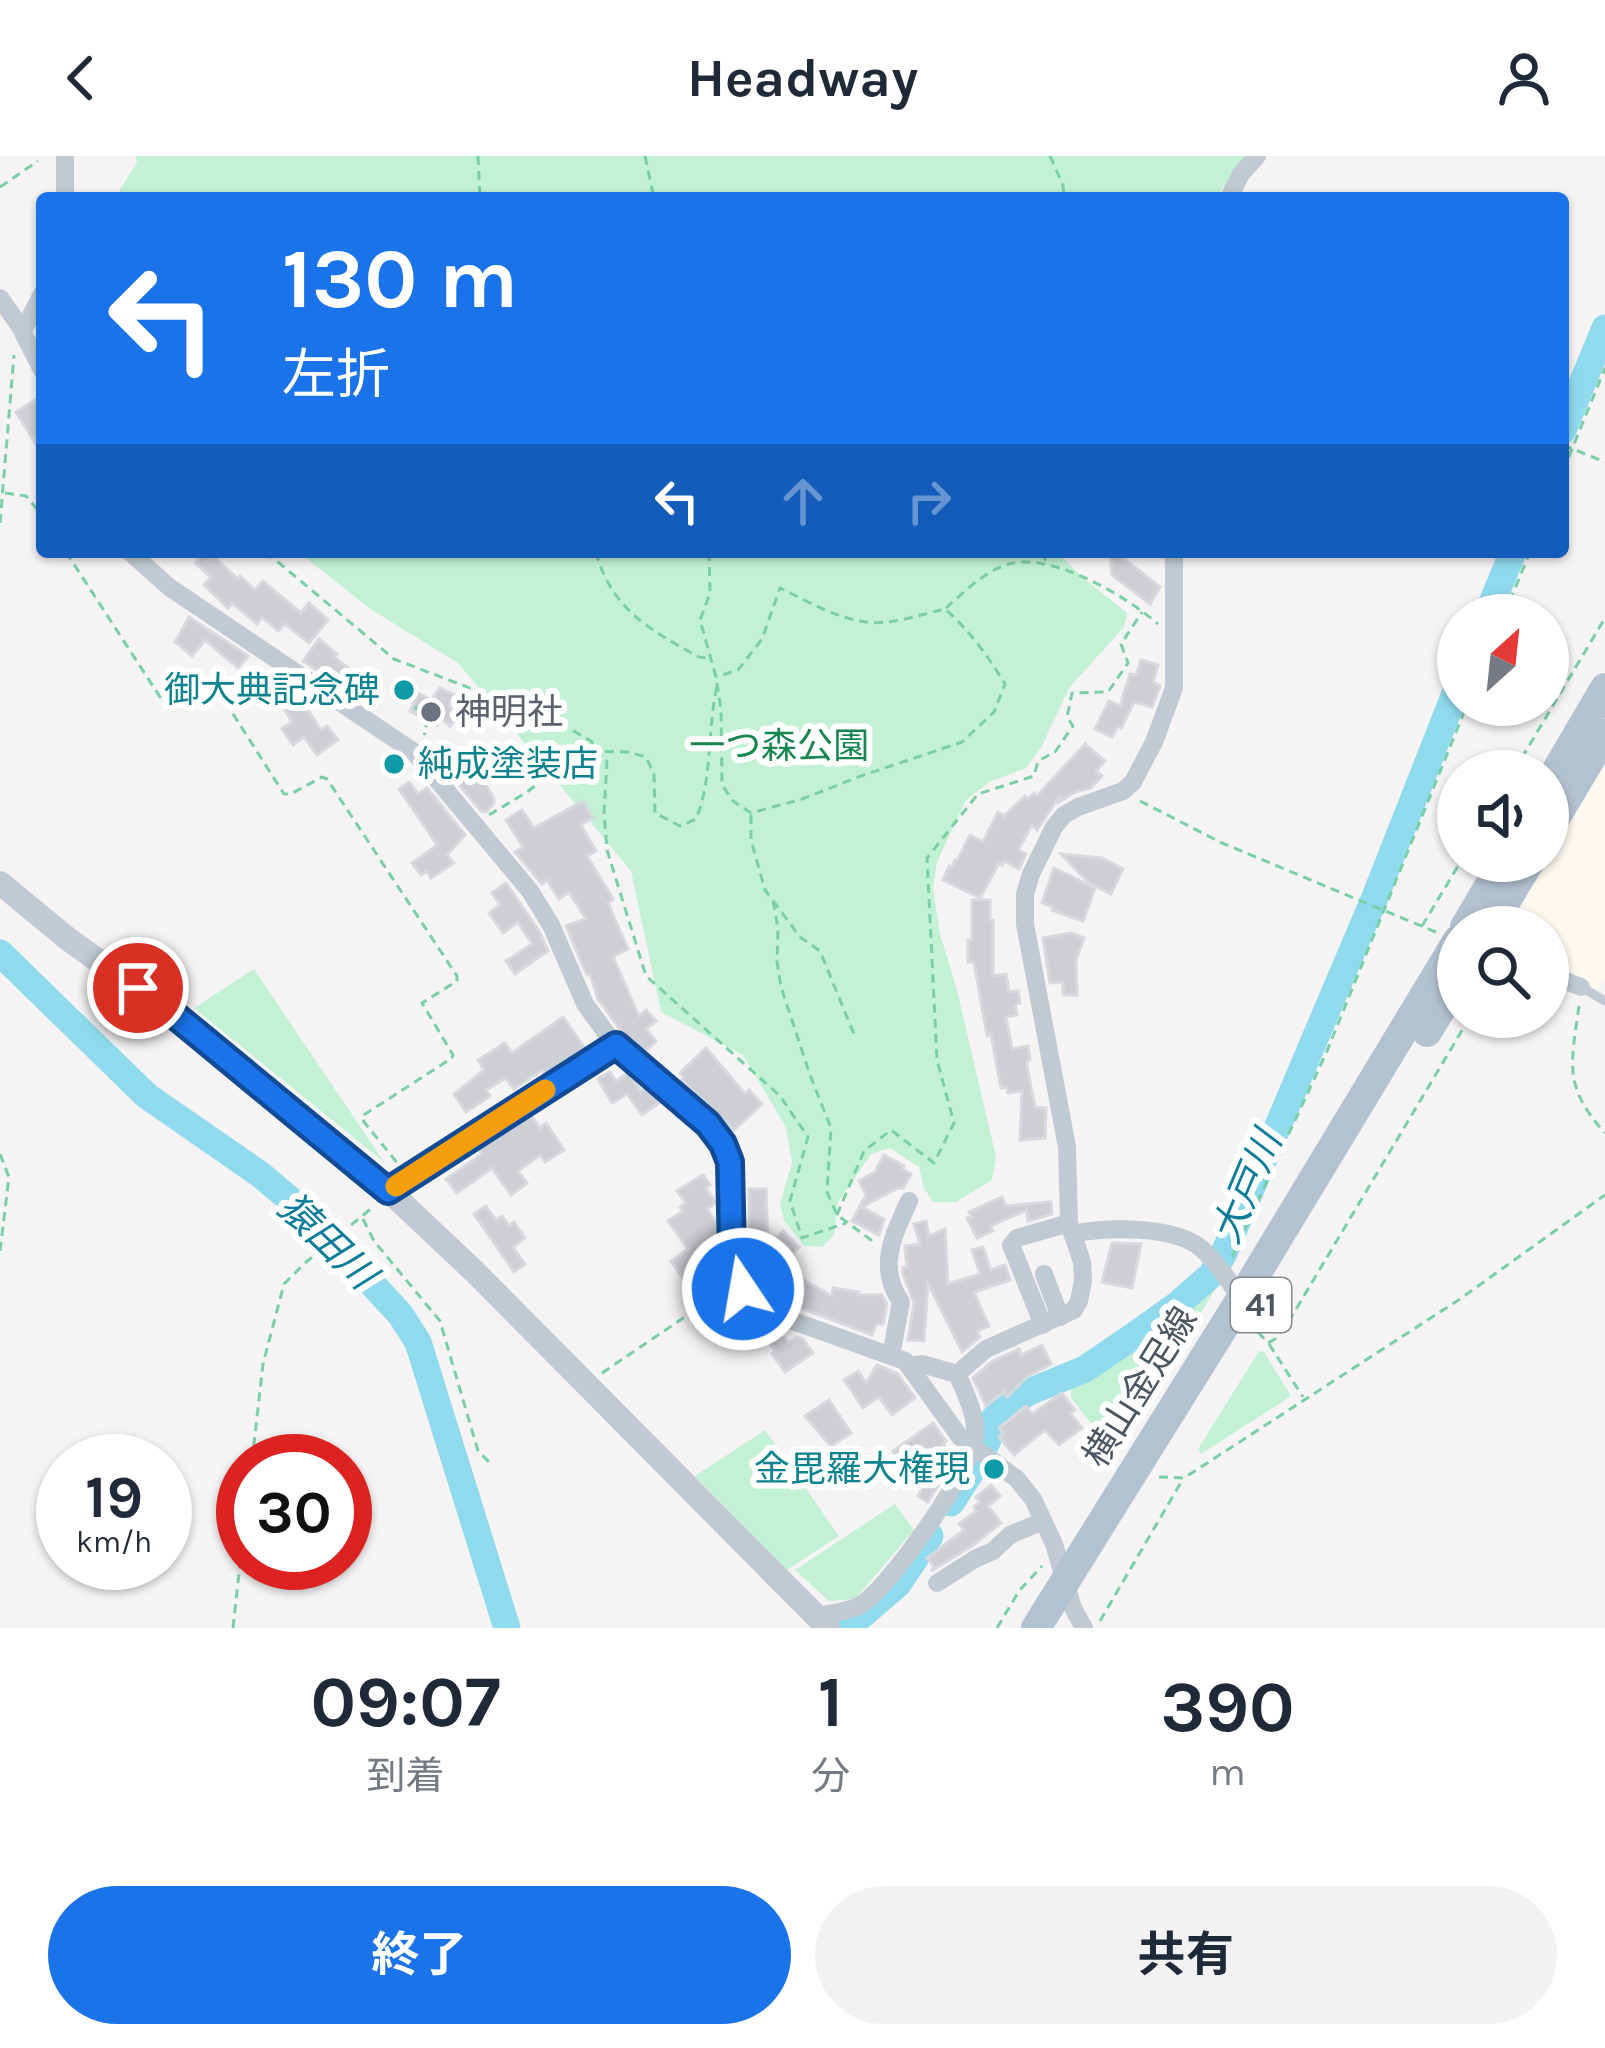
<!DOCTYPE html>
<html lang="ja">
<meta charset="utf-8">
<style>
:root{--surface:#fff;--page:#f2f2f3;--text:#1f2937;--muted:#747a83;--accent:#1a73e8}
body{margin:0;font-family:Karla,"Noto Sans JP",sans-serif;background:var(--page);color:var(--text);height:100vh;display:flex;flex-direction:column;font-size:45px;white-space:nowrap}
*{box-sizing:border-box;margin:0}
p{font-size:39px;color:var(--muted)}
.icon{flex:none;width:66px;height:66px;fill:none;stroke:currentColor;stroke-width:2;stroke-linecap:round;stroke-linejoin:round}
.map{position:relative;height:1472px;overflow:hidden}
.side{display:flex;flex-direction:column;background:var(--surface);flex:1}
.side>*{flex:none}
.guide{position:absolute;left:36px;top:36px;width:1533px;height:366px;border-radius:12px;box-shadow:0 3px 9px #0004;background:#1a73e8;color:#fff;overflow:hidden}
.needle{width:78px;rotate:27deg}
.controls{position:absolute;left:1437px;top:438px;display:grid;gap:24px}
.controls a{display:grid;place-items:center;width:132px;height:132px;border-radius:50%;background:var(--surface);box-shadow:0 3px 9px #0004;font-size:60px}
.speed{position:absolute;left:36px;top:1278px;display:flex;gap:24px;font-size:60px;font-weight:700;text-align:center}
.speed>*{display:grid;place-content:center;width:156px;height:156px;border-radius:50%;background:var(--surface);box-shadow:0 3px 9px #0004;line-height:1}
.speed small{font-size:30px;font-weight:400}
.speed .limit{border:18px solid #d22;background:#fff;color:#111}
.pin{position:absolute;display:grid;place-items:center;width:102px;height:102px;color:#fff;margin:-51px;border:6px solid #fff;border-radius:50%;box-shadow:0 3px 12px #0007}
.me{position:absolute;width:132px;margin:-66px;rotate:348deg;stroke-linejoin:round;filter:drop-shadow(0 0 9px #0008)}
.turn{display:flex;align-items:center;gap:42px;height:252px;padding:0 48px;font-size:54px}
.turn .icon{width:156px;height:156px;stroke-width:2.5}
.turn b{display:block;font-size:84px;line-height:102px}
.lanes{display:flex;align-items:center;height:114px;padding:0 48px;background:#0003;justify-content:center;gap:60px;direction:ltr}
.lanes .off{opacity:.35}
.eta{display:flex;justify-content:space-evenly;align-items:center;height:204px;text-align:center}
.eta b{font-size:72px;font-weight:700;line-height:84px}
.primary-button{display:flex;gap:24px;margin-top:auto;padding:24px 48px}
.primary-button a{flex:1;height:138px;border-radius:72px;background:var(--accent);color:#fff;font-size:48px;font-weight:700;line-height:138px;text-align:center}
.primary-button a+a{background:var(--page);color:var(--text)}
header{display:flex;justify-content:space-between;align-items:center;height:156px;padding:0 48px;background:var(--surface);font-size:54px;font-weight:700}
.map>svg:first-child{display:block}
.commercial{fill:#fdf9ef}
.green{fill:#c3f1d5}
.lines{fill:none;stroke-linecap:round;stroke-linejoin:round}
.river{stroke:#90daee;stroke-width:27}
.building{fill:#cdcfd5;stroke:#d7d9de;stroke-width:3}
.path{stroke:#7ad0a6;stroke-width:3;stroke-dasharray:9 6;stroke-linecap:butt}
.service{stroke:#c1cad2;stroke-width:9}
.minor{stroke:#c1cad2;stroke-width:18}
.tertiary{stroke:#c1cad2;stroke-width:24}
.primary{stroke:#b3c2d1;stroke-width:30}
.route-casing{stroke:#114b97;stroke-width:30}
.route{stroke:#1a73e8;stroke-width:21}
.slow{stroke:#f59e0b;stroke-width:21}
.culture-dot{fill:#0f9aa8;stroke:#fff;stroke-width:4.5}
.worship-dot{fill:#6b7280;stroke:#fff;stroke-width:4.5}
.labels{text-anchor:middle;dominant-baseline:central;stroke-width:12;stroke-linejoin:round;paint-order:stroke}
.shield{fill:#fff;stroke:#808990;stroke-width:3}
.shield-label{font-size:33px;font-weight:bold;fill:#4a5661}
.culture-label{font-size:36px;fill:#0d838f;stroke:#fff;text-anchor:end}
.worship-label{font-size:36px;fill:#5b616d;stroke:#fff;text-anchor:start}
.park-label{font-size:36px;fill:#17864f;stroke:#fff}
.street-label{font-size:36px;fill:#4a5661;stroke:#fff}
.water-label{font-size:39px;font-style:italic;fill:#0c7c9b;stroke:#fff}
</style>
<header><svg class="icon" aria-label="back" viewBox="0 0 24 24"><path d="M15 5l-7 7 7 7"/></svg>Headway<svg class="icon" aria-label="person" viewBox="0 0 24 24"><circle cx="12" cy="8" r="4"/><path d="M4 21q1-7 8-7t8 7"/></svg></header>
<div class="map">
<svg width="1605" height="1472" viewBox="0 0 1605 1472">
<rect width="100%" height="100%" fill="#f5f3f3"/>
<!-- commercial -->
<polygon class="commercial" points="1605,609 1605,822 1598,834 1548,806 1548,771 1506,771"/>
<!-- green -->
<g class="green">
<polygon points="135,0 1246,0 1216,42 120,42 120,34 137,6"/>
<polygon points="298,396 1057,396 1082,421 1127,457 1124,471 1069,532 1041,592 1026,612 989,626 966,644 937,706 933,732 940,778 957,834 996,1001 992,1024 956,1046 933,1046 924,1032 919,1011 890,992 871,998 838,1046 834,1079 822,1091 804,1090 784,1064 780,1048 792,1007 786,971 743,899 661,856 631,715 458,507 372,454"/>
<polygon points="254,813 384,1006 194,852"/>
<polygon points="1213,1128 1218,1129 1118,1291 1111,1292 1071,1242 1071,1233 1194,1146"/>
<polygon points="1259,1195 1264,1196 1291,1240 1201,1298 1198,1293"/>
<polygon points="765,1274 839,1380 787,1414 695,1320"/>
<polygon points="895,1348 914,1374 855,1443 829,1445 795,1414"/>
</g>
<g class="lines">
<!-- river -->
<g class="river">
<polyline points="1563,274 1605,172"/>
<polyline points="1487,459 1513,396"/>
<polyline points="0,797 147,940 261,1019 307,1058 400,1158 418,1186 507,1472"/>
<polyline points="951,1347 975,1310 988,1284 991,1267 1001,1253 1029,1236 1085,1213 1132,1181 1177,1149 1211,1119 1224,1097 1375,741 1458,530"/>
<polyline points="847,1472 898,1428 930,1380"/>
</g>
</g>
<!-- building -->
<g class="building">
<polygon points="42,240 42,298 16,256"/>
<polygon points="205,396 209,396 238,423 240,420 255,434 263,425 301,457 309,447 328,464 309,487 285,468 278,475 262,461 257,468 232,447 228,452 204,429 211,421 195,407"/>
<polygon points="1110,396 1115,396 1160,431 1150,448 1112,419"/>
<polygon points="189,461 248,500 247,502 238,512 205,484 192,500 175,486"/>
<polygon points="319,483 337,498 334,501 348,512 336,527 303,505"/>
<polygon points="1141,504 1158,509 1153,526 1160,530 1152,551 1134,546 1121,572 1118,570 1112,581 1095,573 1109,545 1120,550 1130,518 1136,519"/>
<polygon points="275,518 299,535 296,536 321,574 327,570 338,584 317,599 304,581 293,589 282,573 292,566 268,525"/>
<polygon points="440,532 455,539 449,549 460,560 450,570 441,562 437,569 410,555 418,537 431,544"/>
<polygon points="1085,588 1105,605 1096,615 1102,620 1091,632 1075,636 1059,646 1060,640 1037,674 1032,669 1018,694 1026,698 1019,713 1004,705 1002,709 999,707 980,742 943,724 949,710 952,711 955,704 957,705 970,679 983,686 998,656 1004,660 1025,640 1028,643 1034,637 1037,640"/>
<polygon points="462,606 484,618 482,622 494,643 494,647 486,656 481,655 450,618"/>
<polygon points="409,626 418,638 427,632 465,679 447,699 454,707 431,722 427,715 421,719 412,707 437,689 399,633"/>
<polygon points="583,645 593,662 581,669 596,695 587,700 613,743 608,747 628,793 613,801 639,860 646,854 656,865 646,873 656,885 644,896 625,880 598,843 590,818 587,819 566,770 586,763 569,736 559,743 547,724 542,728 515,696 523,691 506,664 522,654 534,672"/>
<polygon points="1061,698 1102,702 1123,713 1111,738 1089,727"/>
<polygon points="1054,712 1095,732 1083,765 1052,754 1053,751 1042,747"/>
<polygon points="506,727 539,775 548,795 515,818 506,805 532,788 518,766 503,777 489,757 500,749 492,737"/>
<polygon points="972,744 990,744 990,764 993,764 993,820 1006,818 1009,836 1018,835 1020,847 1015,848 1017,859 1006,861 1012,893 1028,890 1030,904 1027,905 1027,911 1035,951 1046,952 1046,954 1045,982 1020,984 1022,935 1008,937 1007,931 1001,932 991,878 987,880 974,806 968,806 968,784 972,784"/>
<polygon points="1072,777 1084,782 1076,804 1077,839 1063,839 1063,826 1050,827 1043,782"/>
<polygon points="563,861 585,892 545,918 542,914 514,933 506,922 486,934 490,940 466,956 454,938 484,914 478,904 505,887 512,897"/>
<polygon points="706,892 745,938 749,934 762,948 734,974 682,924 684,921 680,917"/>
<polygon points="610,916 616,925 628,917 641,935 646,932 662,945 642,959 627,938 612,947 598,923"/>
<polygon points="531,959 540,972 546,967 564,994 545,1006 540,999 518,1015 527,1027 511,1039 492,1012 457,1037 446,1023 482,998 479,993"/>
<polygon points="884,999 904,1010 902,1013 911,1018 903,1032 898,1032 862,1051 884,1063 879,1079 852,1065 866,1039 859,1025 875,1016"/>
<polygon points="703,1019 710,1029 706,1032 716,1047 707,1053 718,1069 719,1102 701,1105 708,1116 701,1121 704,1127 692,1135 671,1105 688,1093 668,1065 683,1055 680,1051 686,1047 677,1035"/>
<polygon points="749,1033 766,1033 768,1091 783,1075 799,1091 778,1112 764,1098 746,1099 745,1074 750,1086"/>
<polygon points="1002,1041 1006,1050 1051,1046 1052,1058 1028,1065 1026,1054 991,1070 993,1075 977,1082 967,1062 972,1061 969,1056"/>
<polygon points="486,1050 496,1064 502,1060 509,1070 514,1066 525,1082 513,1091 525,1108 514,1116 474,1058"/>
<polygon points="926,1065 929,1080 945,1073 948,1128 980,1118 972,1094 983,1091 991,1114 1005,1109 1010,1124 974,1136 989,1170 977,1175 980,1181 962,1196 928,1127 924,1185 908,1184 914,1147 903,1118 903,1111 907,1111 905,1093 905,1090 920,1088 914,1068"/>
<polygon points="1112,1087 1141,1088 1132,1132 1102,1126"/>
<polygon points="782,1112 832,1140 833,1132 859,1136 858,1139 882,1139 887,1148 883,1168 876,1168 872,1179 769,1140"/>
<polygon points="770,1170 780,1175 788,1187 797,1181 803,1183 813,1197 785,1216 772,1198 775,1195 762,1175"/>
<polygon points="1042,1189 1051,1208 1028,1220 1007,1241 1004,1236 986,1250 973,1222 993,1205 1019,1193 1021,1199"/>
<polygon points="877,1209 898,1218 915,1242 892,1259 879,1241 863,1252 844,1224 858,1215 866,1227"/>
<polygon points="1062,1237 1075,1254 1070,1257 1082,1272 1059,1289 1045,1274 1014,1299 999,1281 1003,1277 999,1272 1026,1250 1032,1258"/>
<polygon points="829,1244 851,1277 831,1290 805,1260"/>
<polygon points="933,1267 946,1285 943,1287 945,1290 920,1308 930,1322 939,1328 928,1346 918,1340 921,1335 893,1295"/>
<polygon points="991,1329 1000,1340 988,1350 1001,1367 973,1389 931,1415 934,1411 927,1402 964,1374 959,1368 976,1355 974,1351 980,1346 976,1341"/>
</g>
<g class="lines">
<!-- path -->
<g class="path">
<polyline points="478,0 480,42"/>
<polyline points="645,0 654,42"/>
<polyline points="1050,0 1063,29 1064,42"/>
<polyline points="0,31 38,5"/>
<polyline points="1563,289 1605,306"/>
<polyline points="1563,315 1605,212"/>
<polyline points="5,337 26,340 42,359"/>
<polyline points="0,367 14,199"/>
<polyline points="66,396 162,544 171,547 208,526 214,528 284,638 291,638 322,621 327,623 457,820 457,825 422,847 453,899 452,902 362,960 364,966 399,1009"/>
<polyline points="266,396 394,503 556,565 591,585 607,606 604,657 607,694 646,820 780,940 808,981 790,1045 802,1082 846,1067"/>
<path d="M596 396C611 453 650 474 699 501L711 503"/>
<path d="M709 396 710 437 700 464 716 521 721 553 722 629 733 645 751 657 802 643 861 620 962 586 994 556 1005 528C988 500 969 474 945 453 918 459 887 471 860 465 832 460 805 444 780 432L762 483 738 514 716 521"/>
<polyline points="1043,396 1047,410"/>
<path d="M946 452C964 436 986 414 1009 408 1052 396 1126 440 1158 468"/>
<polyline points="1504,459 1530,396"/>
<path d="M405 539C416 550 421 558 427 572L424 579"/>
<polyline points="1514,615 1605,462"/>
<polyline points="1140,645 1222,687 1438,777"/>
<path d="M489 659 527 636 568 605 590 595 628 596 646 601 654 618 655 657 680 670 696 663C713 622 707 574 717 530"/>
<polyline points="751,659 751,684 765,734 800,781 820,795 856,883"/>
<polyline points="773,745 778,772 777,806 781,831 810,919 831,972 827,1036 837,1059 871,1084 873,1091"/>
<polyline points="1422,770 1461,705"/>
<path d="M1579 850C1571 909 1563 930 1605 977"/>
<polyline points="0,998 9,1021 0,1095"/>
<polyline points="837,1059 864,995 891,974 934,1007 954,967 937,904 927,702 978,638 1034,620 1038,605 1055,596 1073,570 1067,561 1072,537 1108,536 1128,507 1121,488 1142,456"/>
<polyline points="363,1063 374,1085 440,1165 478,1295 489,1306"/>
<polyline points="1232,1101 1327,895 1467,549"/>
<polyline points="1258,1176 1268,1187 1275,1183 1289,1165 1470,861"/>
<polyline points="1269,1188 1303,1241"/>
<polyline points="602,1217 723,1135"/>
<polyline points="252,1305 263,1208 284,1128 305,1107 373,1051"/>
<polyline points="1159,1321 1184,1322 1460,1143 1605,1039"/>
<polyline points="1100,1465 1183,1323"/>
<polyline points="233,1472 243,1381"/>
<polyline points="997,1472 1019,1435 1042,1410"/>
</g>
<!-- service -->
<polyline class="service" points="1581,831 1605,845"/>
<!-- minor -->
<g class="minor">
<polyline points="65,0 65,42"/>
<polyline points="1229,42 1241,18 1257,0"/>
<polyline points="0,142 19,169 42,214"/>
<polyline points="23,175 42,138"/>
<polyline points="130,396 169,431 414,596 530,735 551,769 585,848 615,889 681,943 708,968 723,988 730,1006 732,1101 743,1133 754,1147 779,1160 905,1205 960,1281 1017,1323 1033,1343 1054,1388 1073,1452 1084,1472"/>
<polyline points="1548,818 1581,831"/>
<polyline points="389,1035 615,889"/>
<path d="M1072 1078C1105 1071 1175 1069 1202 1093 1222 1111 1238 1139 1253 1162"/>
<polyline points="1044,1118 1060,1161"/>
<polyline points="1043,1169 1011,1089 1017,1082 1069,1067"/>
<path d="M891 1200 901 1146C877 1111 893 1080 909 1045"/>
<polyline points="909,1210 922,1208 957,1218 986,1193 1074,1154 1079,1145 1083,1125 1082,1106 1069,1067 1067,991 1025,768 1025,738 1031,718 1054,671 1064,659 1078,651 1123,635 1133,626 1154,586 1174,532 1174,396"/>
<polyline points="937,1427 975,1403 993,1395 1010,1379 1043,1365"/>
<path d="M817 1460C830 1457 851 1456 862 1448 891 1429 972 1314 975 1280 977 1260 965 1236 957 1218"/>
</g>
<!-- tertiary -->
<polyline class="tertiary" points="0,727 68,783 172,858 389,1035 476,1117 828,1472"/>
<!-- primary -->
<g class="primary">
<polyline points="1548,629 1605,532"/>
<polyline points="1548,674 1605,578"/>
<polyline points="1465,771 1504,705"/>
<polyline points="1490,771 1530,705"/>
<polyline points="1427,876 1458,825"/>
<polyline points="1036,1472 1241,1143 1458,784"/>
</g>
</g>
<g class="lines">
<defs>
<polyline id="route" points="138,832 172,857 388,1035 616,889 708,968 723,988 730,1006 732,1101 743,1133"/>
</defs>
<!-- route casing -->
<use href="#route" class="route-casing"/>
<!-- route -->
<use href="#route" class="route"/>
<!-- slow -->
<polyline class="slow" points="396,1030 545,934"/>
</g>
<!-- markers -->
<g class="culture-dot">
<circle cx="404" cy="534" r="12"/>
<circle cx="394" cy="608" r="12"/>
<circle cx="994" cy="1313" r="12"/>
</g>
<circle class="worship-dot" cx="431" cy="556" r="12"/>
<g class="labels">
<!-- shield labels -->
<rect class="shield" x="1231" y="1122" width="60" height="54" rx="9"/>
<g class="shield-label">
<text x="1261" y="1149">41</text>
</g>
<!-- culture labels -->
<g class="culture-label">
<text x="380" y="534">御大典記念碑</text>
<text x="418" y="608" text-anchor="start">純成塗装店</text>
<text x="970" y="1313">金毘羅大権現</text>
</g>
<!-- worship labels -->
<g class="worship-label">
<text x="455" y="556">神明社</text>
</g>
<!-- park labels -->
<g class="park-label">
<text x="779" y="590">一つ森公園</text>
</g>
<!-- street labels -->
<g class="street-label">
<text transform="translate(1140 1231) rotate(-58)">横山金足線</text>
</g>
<!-- water labels -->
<g class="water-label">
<text transform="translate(1247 1031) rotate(-67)">大戸川</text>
<text transform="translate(327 1085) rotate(44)">猿田川</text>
</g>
</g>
</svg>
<div class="controls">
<a><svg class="needle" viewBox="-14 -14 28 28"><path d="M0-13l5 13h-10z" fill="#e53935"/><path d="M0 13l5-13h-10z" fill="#747a83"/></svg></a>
<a><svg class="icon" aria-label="sound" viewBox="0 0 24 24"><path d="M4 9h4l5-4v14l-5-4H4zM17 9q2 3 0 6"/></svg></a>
<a><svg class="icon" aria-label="search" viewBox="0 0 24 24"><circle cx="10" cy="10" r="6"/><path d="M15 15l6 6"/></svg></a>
</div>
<div class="speed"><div>19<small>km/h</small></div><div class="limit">30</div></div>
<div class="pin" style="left:138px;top:832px;background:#d93025"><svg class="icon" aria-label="arrive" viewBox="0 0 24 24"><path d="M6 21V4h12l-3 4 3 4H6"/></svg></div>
<svg class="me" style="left:743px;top:1133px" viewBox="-20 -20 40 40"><circle r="17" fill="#1a73e8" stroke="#fff" stroke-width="3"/><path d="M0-11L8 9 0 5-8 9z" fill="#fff"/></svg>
<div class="guide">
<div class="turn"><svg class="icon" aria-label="left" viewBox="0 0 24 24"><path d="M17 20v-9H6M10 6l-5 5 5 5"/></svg><div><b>130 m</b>左折</div></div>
<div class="lanes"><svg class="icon" aria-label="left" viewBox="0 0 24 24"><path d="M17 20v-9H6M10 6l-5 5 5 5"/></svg><svg class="icon off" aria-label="ahead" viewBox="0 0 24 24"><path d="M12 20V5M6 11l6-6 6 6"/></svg><svg class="icon off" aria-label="right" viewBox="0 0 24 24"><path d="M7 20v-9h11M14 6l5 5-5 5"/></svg></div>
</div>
</div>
<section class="side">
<div class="eta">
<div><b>09:07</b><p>到着</p></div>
<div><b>1</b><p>分</p></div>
<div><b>390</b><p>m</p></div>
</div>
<div class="primary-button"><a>終了</a><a>共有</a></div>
</section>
